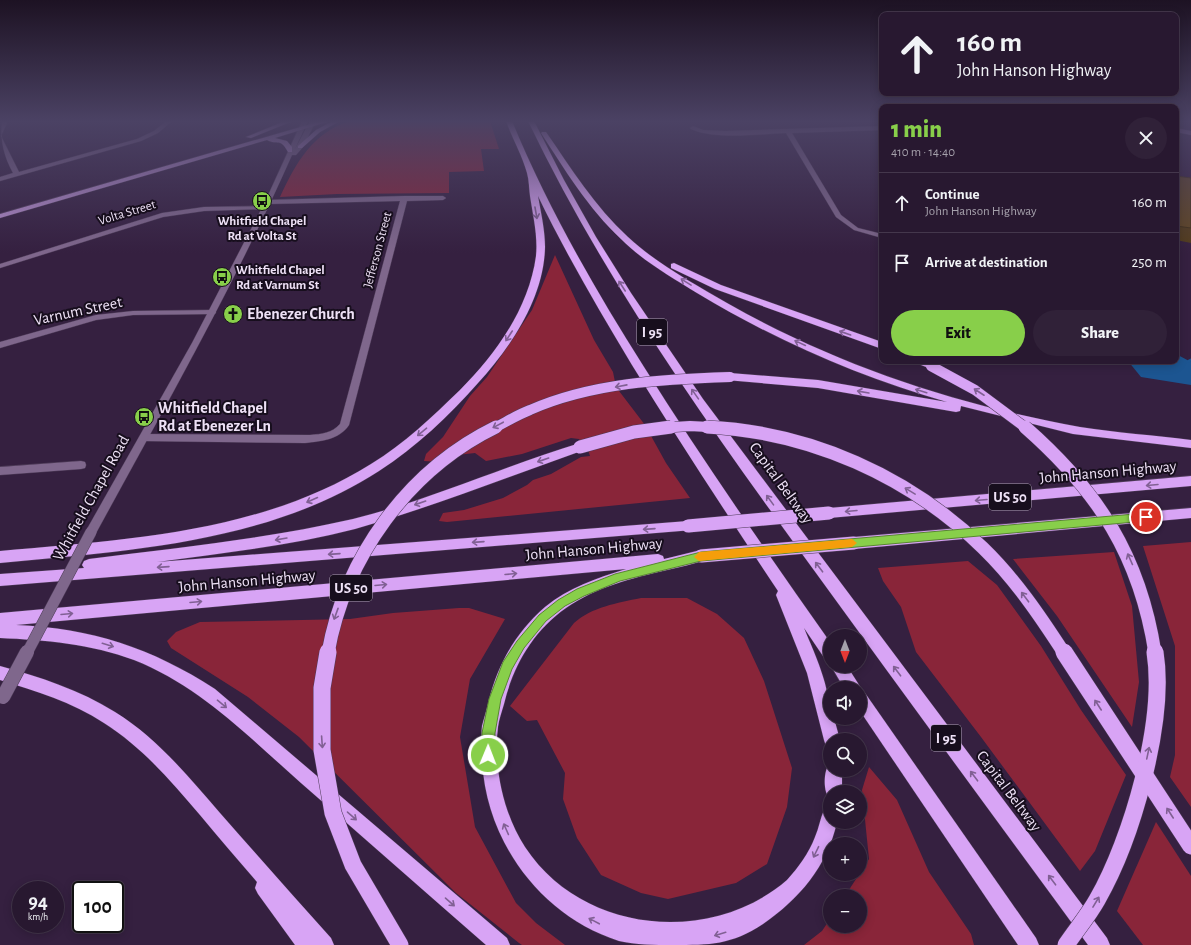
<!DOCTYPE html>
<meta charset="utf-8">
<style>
:root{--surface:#281830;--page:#302138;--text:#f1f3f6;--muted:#a5a0ab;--line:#44374c;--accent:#88cf4a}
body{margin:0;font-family:"Alegreya Sans",sans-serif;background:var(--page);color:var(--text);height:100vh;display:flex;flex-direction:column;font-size:15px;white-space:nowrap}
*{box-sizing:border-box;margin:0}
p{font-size:13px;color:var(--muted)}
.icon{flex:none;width:22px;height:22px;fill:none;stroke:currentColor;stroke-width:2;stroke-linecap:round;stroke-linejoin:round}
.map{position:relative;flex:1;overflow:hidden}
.details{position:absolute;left:879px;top:104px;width:300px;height:260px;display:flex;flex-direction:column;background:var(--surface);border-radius:8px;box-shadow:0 2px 10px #0003,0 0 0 1px var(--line)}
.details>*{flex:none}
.banner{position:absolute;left:879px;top:12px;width:300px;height:84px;border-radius:8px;box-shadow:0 2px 10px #0003,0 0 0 1px var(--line);background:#281830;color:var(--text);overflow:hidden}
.needle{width:26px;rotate:180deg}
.controls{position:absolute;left:823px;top:629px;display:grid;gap:8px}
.controls a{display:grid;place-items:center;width:44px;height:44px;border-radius:50%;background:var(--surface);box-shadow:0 2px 10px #0003,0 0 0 1px var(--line);font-size:20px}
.speed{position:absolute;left:12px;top:881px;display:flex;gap:8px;font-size:20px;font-weight:700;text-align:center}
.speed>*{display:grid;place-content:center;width:52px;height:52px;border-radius:50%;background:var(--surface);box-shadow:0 2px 10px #0003,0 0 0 1px var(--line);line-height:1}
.speed small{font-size:10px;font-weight:400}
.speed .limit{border:2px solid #111;border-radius:6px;background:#fff;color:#111}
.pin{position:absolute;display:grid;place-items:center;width:34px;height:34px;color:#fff;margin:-17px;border:2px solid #fff;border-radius:50%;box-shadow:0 1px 4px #0007}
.me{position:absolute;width:44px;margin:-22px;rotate:1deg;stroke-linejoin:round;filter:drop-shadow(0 0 3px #0008)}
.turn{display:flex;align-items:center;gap:14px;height:84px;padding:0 12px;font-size:18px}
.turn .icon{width:52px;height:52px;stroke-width:2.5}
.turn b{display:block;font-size:28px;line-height:34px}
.round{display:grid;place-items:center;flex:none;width:42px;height:42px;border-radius:21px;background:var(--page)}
.summary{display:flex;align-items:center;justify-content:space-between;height:68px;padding:0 12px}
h1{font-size:24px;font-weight:800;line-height:30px;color:var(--accent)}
.action{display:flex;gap:8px;margin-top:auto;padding:8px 12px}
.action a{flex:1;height:46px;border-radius:24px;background:var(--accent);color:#111;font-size:16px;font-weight:800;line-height:46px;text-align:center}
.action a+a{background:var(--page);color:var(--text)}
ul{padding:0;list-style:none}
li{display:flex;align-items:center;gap:12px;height:60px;padding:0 12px;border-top:1px solid var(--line)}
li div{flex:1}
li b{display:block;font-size:15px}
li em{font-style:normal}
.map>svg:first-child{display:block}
.green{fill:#892539}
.water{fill:#1c5591}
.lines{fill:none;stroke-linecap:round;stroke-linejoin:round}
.stream{stroke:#1c5591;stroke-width:3}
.minor-casing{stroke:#4e3c58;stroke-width:1}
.tertiary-casing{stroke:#4e3c58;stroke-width:1}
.secondary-casing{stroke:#4e3c58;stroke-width:1}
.primary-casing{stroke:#4e3c58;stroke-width:1}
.motorway-casing{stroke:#4e3c58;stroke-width:1}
.minor{fill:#7f678c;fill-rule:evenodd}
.tertiary{fill:#7f678c;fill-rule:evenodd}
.secondary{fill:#9a79ac;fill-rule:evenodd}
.primary{fill:#b48ccb;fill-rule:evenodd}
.motorway{fill:#d8a4f5;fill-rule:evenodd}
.tertiary-bridge-far1-casing{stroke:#4e3c58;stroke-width:12;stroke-linecap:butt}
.tertiary-bridge-casing{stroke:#4e3c58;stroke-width:15;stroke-linecap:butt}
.motorway-bridge-far2-casing{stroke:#4e3c58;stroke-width:11;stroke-linecap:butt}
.motorway-bridge-far1-casing{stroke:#4e3c58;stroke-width:14;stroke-linecap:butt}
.motorway-bridge-casing{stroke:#4e3c58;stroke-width:18;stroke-linecap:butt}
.tertiary-bridge-far1{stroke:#7f678c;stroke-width:11}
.tertiary-bridge{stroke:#7f678c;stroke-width:14}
.motorway-bridge-far2{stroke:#d8a4f5;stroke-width:10}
.motorway-bridge-far1{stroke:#d8a4f5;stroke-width:13}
.motorway-bridge{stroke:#d8a4f5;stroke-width:17}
.wall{fill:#533c1d}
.building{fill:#604622;stroke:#433118}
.oneway{stroke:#816094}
.route{fill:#88cf4a;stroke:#588730}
.slow{fill:#f59e0b}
.labels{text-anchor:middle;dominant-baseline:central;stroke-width:4;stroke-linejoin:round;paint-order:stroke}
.far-street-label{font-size:13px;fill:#eee1f6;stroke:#170e1d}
.far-poi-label{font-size:13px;font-weight:bold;fill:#eee1f6;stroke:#170e1d}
.shield{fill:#170e1d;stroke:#aea2b5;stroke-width:1}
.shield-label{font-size:15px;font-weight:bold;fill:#eee1f6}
.street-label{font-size:16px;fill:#eee1f6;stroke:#170e1d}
.poi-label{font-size:16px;font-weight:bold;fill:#eee1f6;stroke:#170e1d;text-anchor:start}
</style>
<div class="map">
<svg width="1191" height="945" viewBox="0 0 1191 945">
<rect width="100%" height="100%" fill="#352040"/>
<!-- green -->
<g class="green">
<path d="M350 121H490L499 149H481L484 171 449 172V193L337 194 280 197C295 164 313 132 350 121Z"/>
<polygon points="555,255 594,340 613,372 616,387 645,425 666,463 690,498 447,522 439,521 443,513 464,510 503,498 527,485 533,480 551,474 581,457 590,456 588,450 579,439 571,438 522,454 486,461 475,453 457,455 440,462 424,461 426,454 443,437 470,396 487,377 532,310"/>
<polygon points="1191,542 1191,807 1170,777 1175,755 1175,646 1143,546"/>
<polygon points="1114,552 1132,606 1139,682 1132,727 1057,616 1013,559"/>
<polygon points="968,561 997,585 1041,646 1081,710 1126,775 1095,851 1080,871 981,737 916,652 901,607 883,581 878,568"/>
<path d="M641 598H687L717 614 744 638 764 681 792 768 787 807 767 864 736 883 668 899 641 893 601 875 577 838 563 799 565 773 537 720 527 721 510 706 574 623C592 607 617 603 641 598Z"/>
<polygon points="459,608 469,608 505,619 470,679 460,737 475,827 516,903 536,923 565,945 522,945 519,943 456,893 299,737 248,697 171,648 167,641 176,632 200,622 350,619 393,613"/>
<polygon points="869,767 897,800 929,872 971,934 974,945 804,945 822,931 830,919 830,926 860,926 860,896 845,896 869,859 862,790"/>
<polygon points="1156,822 1191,876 1191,945 1143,945 1117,911"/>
</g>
<!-- water -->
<polygon class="water" points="1176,354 1191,362 1191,385 1141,377 1128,361 1176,361"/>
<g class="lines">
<!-- stream -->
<polyline class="stream" points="1189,361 1191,360"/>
<defs>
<g id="minor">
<path d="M2 121H8L1 136 19 172 137 139 154 131 166 121H172L158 133 141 141 0 181V177L13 173C4 156 0 142 2 121Z"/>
<path d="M693 126 703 130 725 131 882 126V130L792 133 841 215 858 228 882 234V238L854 230 836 217 786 133C759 134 715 140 691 129L690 128Z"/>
<path d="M404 196H443L446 198 443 200 407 201 349 425C339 440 321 441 305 443L141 441 139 438 144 434 310 435C322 434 332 433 340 424L400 201 268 204 265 202 268 200Z"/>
<polygon points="265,206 268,208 267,209 204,211 163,217 0,268 0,264 162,213 204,207"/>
<polygon points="212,310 216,312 215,314 133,315 96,320 0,348 0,342 96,315 133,311"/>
<polygon points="81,461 85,462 86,465 85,468 81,469 0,475 0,467"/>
</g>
<path id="tertiary" d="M302 121H308L295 149 310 121H316L303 147 296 155H292C234 286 163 410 95 535L91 536 87 535 86 532 87 529 192 343 265 202Z"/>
<polygon id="secondary" points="1176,128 1191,131 1191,135 1176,132"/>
<g id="primary">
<polygon points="285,121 293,121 251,138 246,137"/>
<path d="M321 121H330L275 138 287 141 292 147V152H288C280 137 278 146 267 140L0 218V214Z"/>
<polygon points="333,121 340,121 320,132 302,148 298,148 298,146 316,130"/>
</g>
<g id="motorway">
<path d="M506 121H512C548 208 594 288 644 367 703 461 766 551 830 642V661L825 659 804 628C816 657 830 686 830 718H834L840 740H830V747L826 746 824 740 807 673 776 595 778 591C728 516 679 441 632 365 599 310 566 254 538 196 541 213 545 230 545 247 544 298 511 347 478 383 449 416 416 447 379 471 268 543 128 551 0 563V551C125 540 261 533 371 464 404 444 432 417 460 390 496 354 529 308 536 256 538 236 533 216 530 196 529 189 529 180 527 173 522 155 512 138 506 121Z"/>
<path d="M528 121H534L564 180 596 237 631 293 703 399 1107 938 1110 945H1088C997 821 906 697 816 573 710 428 606 283 528 121Z"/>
<path d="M542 132H546C571 168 595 207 628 237 657 264 693 283 727 303 836 365 957 405 1080 427 1117 433 1154 435 1191 440V448L1073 434 961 406 960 411 956 412 818 388 726 380 725 377 730 373 818 380 947 402C859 377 775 340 697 293 671 277 643 261 621 239 588 208 565 170 541 133Z"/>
<polygon points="674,263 721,285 882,342 882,349 715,289 671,268 671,264"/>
<polygon points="915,361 929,361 936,366 931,369 916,363"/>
<path d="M580 443 584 444 586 447 584 450C508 477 432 507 355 529 290 546 223 553 157 562L688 521 693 522 694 526 693 530 0 586V574L84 568 82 565 84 561 89 559C177 548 266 539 353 519 430 500 504 466 580 443Z"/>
<polygon points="1191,476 1191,486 829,518 825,517 823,513 825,509 829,508"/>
<polygon points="1191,508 1191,518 854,549 849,547 847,543 849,539 854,537"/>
<path d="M701 550 706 552 708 556 706 560C693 564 680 567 667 570 632 578 596 587 566 608 533 631 513 666 504 704 502 711 499 719 498 727 493 766 503 813 525 847 583 935 712 945 787 880 798 868 809 853 815 837 819 828 820 819 824 810L830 807V822H837C827 867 799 899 763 924 731 945 710 945 673 945 655 945 636 945 619 941 537 915 481 834 482 750 482 742 481 734 482 726 484 718 487 709 489 700 498 664 516 632 545 607 568 588 597 578 626 569L16 625C91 628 152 648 215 689L507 938 510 945H486C424 891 363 837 301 783 249 737 200 686 134 660 91 644 45 640 0 638V613L658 554 663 556 664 559Z"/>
<path d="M0 666C40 677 80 690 115 712 157 738 188 776 220 813 257 855 294 897 331 938L334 945H295L258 894 255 888 257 882C238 860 219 838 200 815 171 781 142 747 104 723 72 702 36 691 0 680Z"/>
<polygon points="831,666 847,666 861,688 860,689 860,688 844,688"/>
<polygon points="860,690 865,693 1036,938 1039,945 1018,945 860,711"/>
<path d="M830 763V770H842V792H830V799C823 793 823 770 830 763Z"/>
</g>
</defs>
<!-- minor casing -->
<use href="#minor" class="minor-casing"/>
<!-- tertiary casing -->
<use href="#tertiary" class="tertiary-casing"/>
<!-- secondary casing -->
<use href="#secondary" class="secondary-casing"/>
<!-- primary casing -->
<use href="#primary" class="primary-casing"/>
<!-- motorway casing -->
<use href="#motorway" class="motorway-casing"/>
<!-- minor -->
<use href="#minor" class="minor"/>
<!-- tertiary -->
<use href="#tertiary" class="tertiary"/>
<!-- secondary -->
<use href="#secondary" class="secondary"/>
<!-- primary -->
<use href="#primary" class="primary"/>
<!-- motorway -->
<use href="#motorway" class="motorway"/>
<defs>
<polyline id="tertiary-bridge-far1" points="27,653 91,532"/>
<polyline id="tertiary-bridge" points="3,697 27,652"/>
<g id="motorway-bridge-far2">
<polyline points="931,366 975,390 1026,428"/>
<path d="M494 428C506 422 517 415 530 410 591 383 663 379 730 377"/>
<polyline points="660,428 690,426 727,428"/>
</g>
<g id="motorway-bridge-far1">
<path d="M707 427C810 432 909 476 983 548 1015 579 1040 616 1064 653"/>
<path d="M1025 427C1098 491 1140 556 1155 653"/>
<polyline points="580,447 634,432 671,427"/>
<polyline points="688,526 829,513"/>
<polyline points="701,556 854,543"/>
<path d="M328 653C345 557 408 470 496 427"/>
</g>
<g id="motorway-bridge">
<polyline points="328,652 322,688 322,750 333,813 353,865 400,945"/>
<polyline points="1064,652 1191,846"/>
<path d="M1066 945C1076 930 1088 916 1097 900 1132 839 1166 721 1155 652"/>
</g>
</defs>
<!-- tertiary-bridge-far1 casing -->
<use href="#tertiary-bridge-far1" class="tertiary-bridge-far1-casing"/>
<!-- tertiary-bridge casing -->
<use href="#tertiary-bridge" class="tertiary-bridge-casing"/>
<!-- motorway-bridge-far2 casing -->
<use href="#motorway-bridge-far2" class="motorway-bridge-far2-casing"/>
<!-- motorway-bridge-far1 casing -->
<use href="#motorway-bridge-far1" class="motorway-bridge-far1-casing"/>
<!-- motorway-bridge casing -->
<use href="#motorway-bridge" class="motorway-bridge-casing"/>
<!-- tertiary-bridge-far1 -->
<use href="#tertiary-bridge-far1" class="tertiary-bridge-far1"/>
<!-- tertiary-bridge -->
<use href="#tertiary-bridge" class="tertiary-bridge"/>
<!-- motorway-bridge-far2 -->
<use href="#motorway-bridge-far2" class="motorway-bridge-far2"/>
<!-- motorway-bridge-far1 -->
<use href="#motorway-bridge-far1" class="motorway-bridge-far1"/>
<!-- motorway-bridge -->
<use href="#motorway-bridge" class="motorway-bridge"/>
</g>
<!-- wall -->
<polygon class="wall" points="1176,176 1191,178 1191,243 1176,240"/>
<!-- building -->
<polygon class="building" points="1176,176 1191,178 1191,228 1176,226"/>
<!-- one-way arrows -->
<defs><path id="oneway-shaft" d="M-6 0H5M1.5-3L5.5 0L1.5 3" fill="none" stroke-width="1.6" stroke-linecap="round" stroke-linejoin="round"/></defs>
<g class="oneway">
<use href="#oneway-shaft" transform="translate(536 213) rotate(80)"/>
<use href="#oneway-shaft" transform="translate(686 282) rotate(-148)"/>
<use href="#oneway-shaft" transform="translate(622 286) rotate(-123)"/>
<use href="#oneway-shaft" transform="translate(845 333) rotate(-161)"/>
<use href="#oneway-shaft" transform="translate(509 336) rotate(123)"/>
<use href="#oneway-shaft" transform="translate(800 343) rotate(-155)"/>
<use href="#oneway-shaft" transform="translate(621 386) rotate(169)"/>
<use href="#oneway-shaft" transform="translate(921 391) rotate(-163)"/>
<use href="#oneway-shaft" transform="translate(863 392) rotate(-170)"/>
<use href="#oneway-shaft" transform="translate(979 392) rotate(-147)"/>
<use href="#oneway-shaft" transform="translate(695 394) rotate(-125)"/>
<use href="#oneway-shaft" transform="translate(498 425) rotate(152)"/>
<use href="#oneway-shaft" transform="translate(422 432) rotate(140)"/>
<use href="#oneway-shaft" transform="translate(543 460) rotate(161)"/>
<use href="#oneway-shaft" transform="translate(1152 485) rotate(175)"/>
<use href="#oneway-shaft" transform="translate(910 491) rotate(-149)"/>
<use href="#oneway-shaft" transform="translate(312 500) rotate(156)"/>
<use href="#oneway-shaft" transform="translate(770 500) rotate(-126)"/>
<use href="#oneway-shaft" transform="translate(981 500) rotate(175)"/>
<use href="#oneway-shaft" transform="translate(420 503) rotate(161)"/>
<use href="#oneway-shaft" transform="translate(851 511) rotate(175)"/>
<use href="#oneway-shaft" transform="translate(649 529) rotate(176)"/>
<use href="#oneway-shaft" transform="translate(281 539) rotate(170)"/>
<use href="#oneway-shaft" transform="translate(478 542) rotate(176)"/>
<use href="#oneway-shaft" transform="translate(334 554) rotate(176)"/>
<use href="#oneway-shaft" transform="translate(1130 559) rotate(-114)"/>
<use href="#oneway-shaft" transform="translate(163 567) rotate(176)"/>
<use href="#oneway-shaft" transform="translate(819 567) rotate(-127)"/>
<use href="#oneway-shaft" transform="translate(511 574) rotate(-5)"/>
<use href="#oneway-shaft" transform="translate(381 585) rotate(-5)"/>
<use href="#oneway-shaft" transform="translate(1025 597) rotate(-127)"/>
<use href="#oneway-shaft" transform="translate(196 602) rotate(-5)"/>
<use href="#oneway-shaft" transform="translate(67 614) rotate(-5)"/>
<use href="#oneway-shaft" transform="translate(336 614) rotate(110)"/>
<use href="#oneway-shaft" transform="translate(108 645) rotate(17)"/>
<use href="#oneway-shaft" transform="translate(897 671) rotate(-127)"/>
<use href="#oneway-shaft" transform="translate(222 704) rotate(40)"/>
<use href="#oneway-shaft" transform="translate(1098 705) rotate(-123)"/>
<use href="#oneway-shaft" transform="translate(322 742) rotate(86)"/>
<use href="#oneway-shaft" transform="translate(1148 753) rotate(-78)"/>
<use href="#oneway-shaft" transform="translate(974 776) rotate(-127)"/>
<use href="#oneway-shaft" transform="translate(1170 813) rotate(-123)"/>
<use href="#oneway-shaft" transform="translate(352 816) rotate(41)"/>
<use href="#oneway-shaft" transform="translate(506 829) rotate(-114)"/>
<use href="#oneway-shaft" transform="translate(816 852) rotate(116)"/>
<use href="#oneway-shaft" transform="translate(1052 880) rotate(-127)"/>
<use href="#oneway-shaft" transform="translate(450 902) rotate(41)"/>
<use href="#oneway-shaft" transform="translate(1096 902) rotate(-59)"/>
<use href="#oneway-shaft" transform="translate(594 921) rotate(-152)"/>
<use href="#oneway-shaft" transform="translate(720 934) rotate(163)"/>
</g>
<!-- sky -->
<linearGradient id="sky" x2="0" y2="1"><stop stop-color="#1d1223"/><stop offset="0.48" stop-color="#4b4264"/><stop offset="1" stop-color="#4b4264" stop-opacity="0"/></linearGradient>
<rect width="1191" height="253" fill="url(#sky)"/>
<!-- route -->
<polygon class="route" points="1146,513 1151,517 1146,521 701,561 620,581 584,596 565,606 546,621 524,648 512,669 501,699 495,733 494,755 493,759 488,761 484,759 482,755 482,733 489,699 503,662 517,641 539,615 558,600 577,589 615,574 701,552"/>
<!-- slow -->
<polygon class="slow" points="852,539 857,543 852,547 699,561 694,557 699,552"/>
<!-- icons -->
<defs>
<symbol id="bus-disc" viewBox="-11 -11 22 22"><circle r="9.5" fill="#88cf4a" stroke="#170e1d"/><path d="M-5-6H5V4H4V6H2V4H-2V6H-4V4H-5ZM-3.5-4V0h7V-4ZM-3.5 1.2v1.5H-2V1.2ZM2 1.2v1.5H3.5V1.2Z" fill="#111"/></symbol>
<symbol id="church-disc" viewBox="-11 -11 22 22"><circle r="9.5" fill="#88cf4a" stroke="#170e1d"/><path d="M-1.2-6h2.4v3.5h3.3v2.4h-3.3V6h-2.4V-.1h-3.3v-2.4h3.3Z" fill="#111"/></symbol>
</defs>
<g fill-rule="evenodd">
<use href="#bus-disc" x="251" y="190" width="22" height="22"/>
<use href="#bus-disc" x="211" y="266" width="22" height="22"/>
<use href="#church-disc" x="222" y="303" width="22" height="22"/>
<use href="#bus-disc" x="133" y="406" width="22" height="22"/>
</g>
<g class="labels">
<!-- far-street labels -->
<g class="far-street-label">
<text transform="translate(127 213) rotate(-17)">Volta Street</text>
<text transform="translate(378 250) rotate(-75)">Jefferson Street</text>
</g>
<!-- far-poi labels -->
<g class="far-poi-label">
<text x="262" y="221">Whitfield Chapel<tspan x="262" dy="15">Rd at Volta St</tspan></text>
<text x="236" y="270" text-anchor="start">Whitfield Chapel<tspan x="236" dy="15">Rd at Varnum St</tspan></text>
</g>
<!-- shield labels -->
<g class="shield">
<rect x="637" y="319" width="30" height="26" rx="3"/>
<rect x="989" y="484" width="42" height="26" rx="3"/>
<rect x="330" y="575" width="42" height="26" rx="3"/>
<rect x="931" y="725" width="30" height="26" rx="3"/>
</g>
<g class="shield-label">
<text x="652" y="332">I 95</text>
<text x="1010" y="497">US 50</text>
<text x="351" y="588">US 50</text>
<text x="946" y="738">I 95</text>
</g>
<!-- street labels -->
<g class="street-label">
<text transform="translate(78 311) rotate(-12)">Varnum Street</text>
<text transform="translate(1108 472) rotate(-5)">John Hanson Highway</text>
<text transform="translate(781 483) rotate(54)">Capital Beltway</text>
<text transform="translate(91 498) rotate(-61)">Whitfield Chapel Road</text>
<text transform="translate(594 549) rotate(-5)">John Hanson Highway</text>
<text transform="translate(247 581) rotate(-5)">John Hanson Highway</text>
<text transform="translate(1009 791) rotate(53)">Capital Beltway</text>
</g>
<!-- poi labels -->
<g class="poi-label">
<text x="247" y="314">Ebenezer Church</text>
<text x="158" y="408">Whitfield Chapel<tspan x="158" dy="18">Rd at Ebenezer Ln</tspan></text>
</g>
</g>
</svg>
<div class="controls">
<a><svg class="needle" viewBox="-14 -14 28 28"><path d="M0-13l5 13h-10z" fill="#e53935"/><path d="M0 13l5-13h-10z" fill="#a5a0ab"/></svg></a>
<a><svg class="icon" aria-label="sound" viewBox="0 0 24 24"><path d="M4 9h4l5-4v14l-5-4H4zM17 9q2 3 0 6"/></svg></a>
<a><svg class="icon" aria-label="search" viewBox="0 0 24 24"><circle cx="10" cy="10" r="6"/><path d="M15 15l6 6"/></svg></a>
<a><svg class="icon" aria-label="layers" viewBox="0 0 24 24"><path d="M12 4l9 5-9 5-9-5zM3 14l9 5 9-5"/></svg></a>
<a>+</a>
<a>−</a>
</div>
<div class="speed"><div>94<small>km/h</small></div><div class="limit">100</div></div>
<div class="pin" style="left:1146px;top:517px;background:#d93025"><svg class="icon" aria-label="arrive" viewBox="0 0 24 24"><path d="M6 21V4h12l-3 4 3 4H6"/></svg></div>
<svg class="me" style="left:488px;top:755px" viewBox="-20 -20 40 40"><circle r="17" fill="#88cf4a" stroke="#fff" stroke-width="3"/><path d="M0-11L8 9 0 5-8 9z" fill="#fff"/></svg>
<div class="banner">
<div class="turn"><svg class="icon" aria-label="ahead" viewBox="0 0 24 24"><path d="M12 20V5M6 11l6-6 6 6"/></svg><div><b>160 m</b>John Hanson Highway</div></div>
</div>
<section class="details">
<div class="summary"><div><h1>1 min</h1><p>410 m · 14:40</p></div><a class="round"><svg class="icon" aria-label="close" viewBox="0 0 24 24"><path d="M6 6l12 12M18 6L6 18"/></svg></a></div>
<ul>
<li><svg class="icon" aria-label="ahead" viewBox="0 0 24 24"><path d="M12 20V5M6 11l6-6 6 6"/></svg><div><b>Continue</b><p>John Hanson Highway</p></div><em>160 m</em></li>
<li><svg class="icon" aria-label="arrive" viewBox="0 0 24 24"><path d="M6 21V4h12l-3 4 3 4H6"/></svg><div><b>Arrive at destination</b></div><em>250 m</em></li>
</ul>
<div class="action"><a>Exit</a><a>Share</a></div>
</section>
</div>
